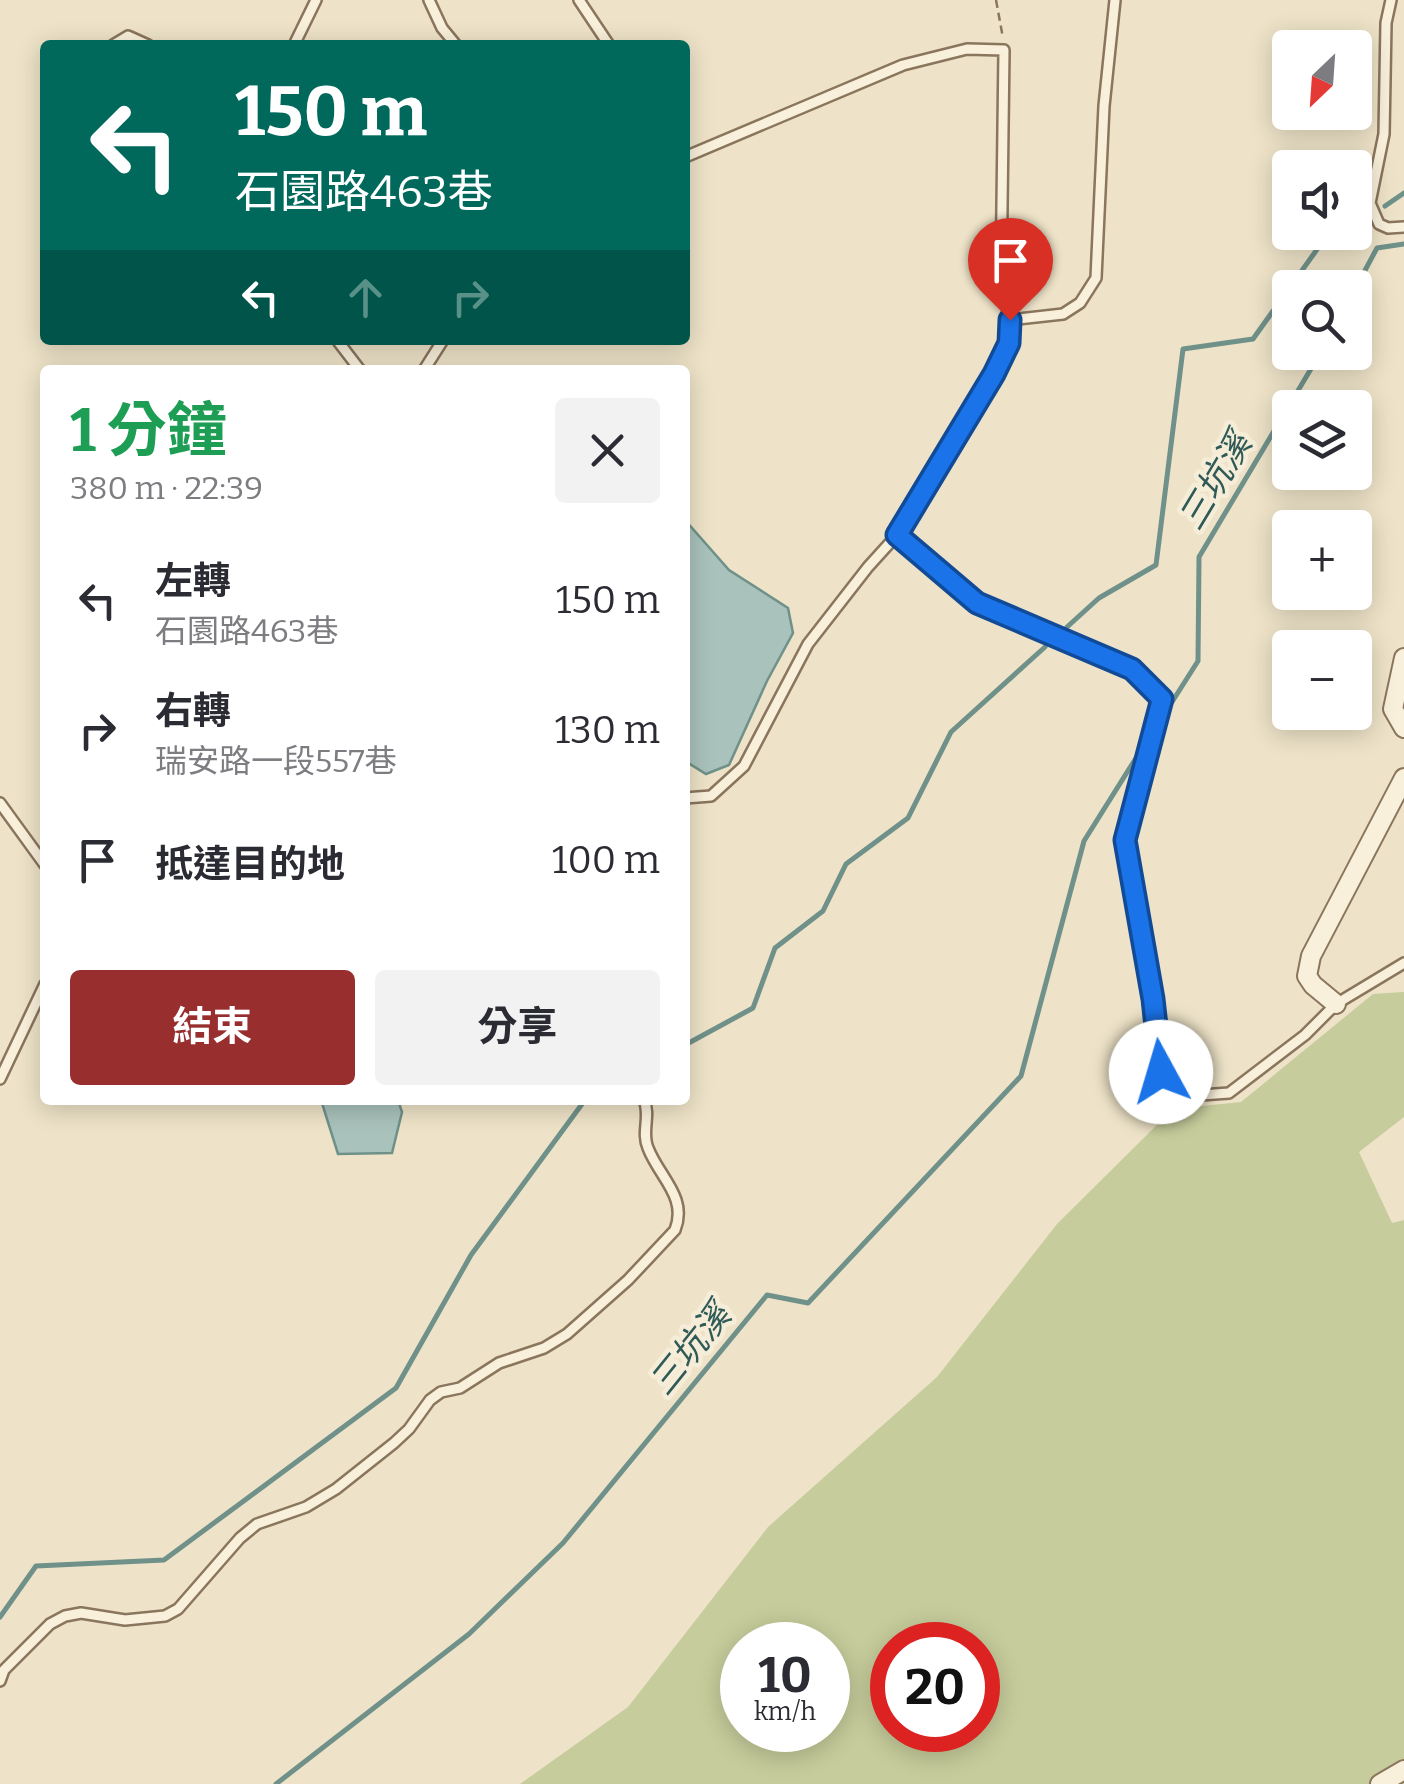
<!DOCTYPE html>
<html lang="zh-TW">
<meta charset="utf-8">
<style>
:root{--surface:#fff;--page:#f2f2f3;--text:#2b2b33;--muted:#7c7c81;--accent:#982e2e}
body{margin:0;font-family:Bitter,"Noto Sans TC",serif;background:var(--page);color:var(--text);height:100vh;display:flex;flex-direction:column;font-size:38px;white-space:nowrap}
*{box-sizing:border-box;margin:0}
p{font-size:32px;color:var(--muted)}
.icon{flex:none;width:55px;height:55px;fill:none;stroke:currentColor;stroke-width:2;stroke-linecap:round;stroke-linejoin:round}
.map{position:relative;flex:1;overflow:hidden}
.details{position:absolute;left:40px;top:365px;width:650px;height:740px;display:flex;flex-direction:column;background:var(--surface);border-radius:10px;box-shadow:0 5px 25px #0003}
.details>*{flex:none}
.banner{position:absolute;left:40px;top:40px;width:650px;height:305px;border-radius:10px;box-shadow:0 5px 25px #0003;background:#00695c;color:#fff;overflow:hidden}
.needle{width:65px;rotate:205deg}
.fabs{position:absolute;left:1272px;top:30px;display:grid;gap:20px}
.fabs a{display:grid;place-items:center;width:100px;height:100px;border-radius:10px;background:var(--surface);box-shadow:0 5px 25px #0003;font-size:50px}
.speed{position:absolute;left:720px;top:1622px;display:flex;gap:20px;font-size:50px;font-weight:700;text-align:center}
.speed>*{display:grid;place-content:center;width:130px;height:130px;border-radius:50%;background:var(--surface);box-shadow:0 5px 25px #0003;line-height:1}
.speed small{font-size:25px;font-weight:400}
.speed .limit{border:15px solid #d22;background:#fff;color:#111}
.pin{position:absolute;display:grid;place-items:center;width:85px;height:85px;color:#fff;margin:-102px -42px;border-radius:50% 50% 50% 0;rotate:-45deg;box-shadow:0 0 10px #0007}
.pin .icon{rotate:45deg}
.me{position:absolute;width:110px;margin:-55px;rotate:354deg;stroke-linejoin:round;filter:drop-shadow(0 0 8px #0008)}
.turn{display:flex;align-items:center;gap:35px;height:210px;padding:0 30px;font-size:45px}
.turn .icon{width:130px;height:130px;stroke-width:2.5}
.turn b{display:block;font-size:70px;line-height:85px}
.lanes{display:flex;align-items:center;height:95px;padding:0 30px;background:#0003;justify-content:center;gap:50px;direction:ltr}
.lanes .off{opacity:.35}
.round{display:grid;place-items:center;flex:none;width:105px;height:105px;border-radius:10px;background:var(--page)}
.head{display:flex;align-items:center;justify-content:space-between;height:170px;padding:0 30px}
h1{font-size:60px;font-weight:700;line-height:75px;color:#1e9e55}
.action{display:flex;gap:20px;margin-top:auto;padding:20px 30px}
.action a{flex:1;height:115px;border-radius:10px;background:var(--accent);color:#fff;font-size:40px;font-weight:700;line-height:115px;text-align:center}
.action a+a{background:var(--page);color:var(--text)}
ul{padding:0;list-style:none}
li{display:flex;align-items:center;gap:30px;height:130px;padding:0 30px}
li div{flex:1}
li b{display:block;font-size:38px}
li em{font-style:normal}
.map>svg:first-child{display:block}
.green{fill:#c6cc9b;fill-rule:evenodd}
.water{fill:#a9c2bb;stroke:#6f9189;stroke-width:2.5}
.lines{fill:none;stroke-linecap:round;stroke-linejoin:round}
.stream{stroke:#6f9189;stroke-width:5}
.service-casing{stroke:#8a755d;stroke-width:14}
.minor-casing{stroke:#8a755d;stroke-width:22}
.path{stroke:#8a755d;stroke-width:2.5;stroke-dasharray:8 5;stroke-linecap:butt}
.service{stroke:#f9f0db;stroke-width:9}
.minor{stroke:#f9f0db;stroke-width:18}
.route-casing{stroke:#114b97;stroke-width:25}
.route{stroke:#1a73e8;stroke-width:18}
.labels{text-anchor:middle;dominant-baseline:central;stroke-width:9;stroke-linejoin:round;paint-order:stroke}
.water-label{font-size:35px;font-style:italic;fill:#305a58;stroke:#f5edd7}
</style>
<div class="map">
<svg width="1404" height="1784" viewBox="0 0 1404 1784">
<rect width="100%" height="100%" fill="#eee3c8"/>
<!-- green -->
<path class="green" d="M1404 992V1117L1359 1152 1392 1223 1404 1220V1784H520L628 1707 768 1527 937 1377 1057 1224 1173 1109 1241 1102 1373 994ZM742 1645H828V1730H742ZM892 1645H978V1730H892Z"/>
<!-- water -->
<g class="water">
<polygon points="685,520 729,570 788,608 793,633 767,681 729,765 706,774 685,761"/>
<polygon points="321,1100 398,1100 402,1112 392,1153 338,1154"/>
</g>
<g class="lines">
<!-- stream -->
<g class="stream">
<polyline points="1385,206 1404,193"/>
<polyline points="1355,225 1361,221"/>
<polyline points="1355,289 1377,248 1404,244"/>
<polyline points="1067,627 1099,598 1156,565 1183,349 1253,339 1318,248 1343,232"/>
<polyline points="1172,702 1198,661 1199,557 1321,352"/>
<polyline points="685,1045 753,1008 775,948 823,911 846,864 908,818 951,732 1045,647"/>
<polyline points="0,1617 36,1566 164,1560 396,1388 471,1255 585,1100"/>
<polyline points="276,1784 469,1634 563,1543 767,1295 808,1303 1021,1076 1084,841 1136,758"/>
</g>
<defs>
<g id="service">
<polyline points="429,0 442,28 456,45"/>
<polyline points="579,0 609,45"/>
<polyline points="1391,0 1386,23 1384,134 1370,203 1379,224 1388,228 1404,227"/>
<polyline points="113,45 128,36 148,45"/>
<polyline points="294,45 316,0"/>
<polyline points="685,157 903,65 967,49 1004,50 1001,283 1010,320 1009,343 897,535 868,567 808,644 744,766 711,796 685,798"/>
<polyline points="1010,320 1063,314 1080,303 1096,278 1104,106 1115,0"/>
<polyline points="337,340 360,370"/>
<polyline points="424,370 443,340"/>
<polyline points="897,535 977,603 1132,669 1162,699 1125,840 1153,999 1161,1072 1187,1096 1229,1093 1305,1035 1336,1004 1404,963"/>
<polyline points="0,803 45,865"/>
<polyline points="0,1079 45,984"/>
<path d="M0 1681 4 1670 50 1624 65 1616 81 1613 125 1620 165 1616 178 1609 240 1538 257 1524 306 1507 336 1489 394 1443 409 1429 430 1400 441 1392 460 1388 499 1363 544 1348 567 1334 628 1280 675 1230C688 1197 659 1177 648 1148 641 1132 651 1116 644 1100"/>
</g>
<g id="minor">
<polyline points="1404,658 1393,709 1404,728"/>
<polyline points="1336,1004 1313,985 1307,976 1311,956 1404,778"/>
<polyline points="1380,1784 1404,1770"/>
</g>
</defs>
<!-- service casing -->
<use href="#service" class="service-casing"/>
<!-- minor casing -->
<use href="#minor" class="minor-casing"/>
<!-- path -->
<polyline class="path" points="996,0 1003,38"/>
<!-- service -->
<use href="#service" class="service"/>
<!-- minor -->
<use href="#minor" class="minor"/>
</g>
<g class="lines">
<defs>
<polyline id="route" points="1010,320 1009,343 994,374 897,535 977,603 1132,669 1162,699 1125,840 1153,999 1161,1072"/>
</defs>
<!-- route casing -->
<use href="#route" class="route-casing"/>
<!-- route -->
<use href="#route" class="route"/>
</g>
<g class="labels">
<!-- water labels -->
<g class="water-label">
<text transform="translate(1215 481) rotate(-59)">三坑溪</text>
<text transform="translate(690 1349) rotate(-51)">三坑溪</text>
</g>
</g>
</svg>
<div class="fabs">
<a><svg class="needle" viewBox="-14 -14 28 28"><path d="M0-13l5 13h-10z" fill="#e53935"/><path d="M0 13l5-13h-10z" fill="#7c7c81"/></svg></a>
<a><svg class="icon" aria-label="sound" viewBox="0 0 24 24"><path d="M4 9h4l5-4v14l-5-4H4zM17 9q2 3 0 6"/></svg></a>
<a><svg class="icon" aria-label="search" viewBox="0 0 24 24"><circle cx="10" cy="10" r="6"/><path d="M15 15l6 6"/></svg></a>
<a><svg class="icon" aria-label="layers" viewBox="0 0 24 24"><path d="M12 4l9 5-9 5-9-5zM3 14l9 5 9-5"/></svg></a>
<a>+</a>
<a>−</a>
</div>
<div class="speed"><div>10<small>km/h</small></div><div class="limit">20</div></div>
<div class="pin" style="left:1010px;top:320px;background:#d93025"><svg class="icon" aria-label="arrive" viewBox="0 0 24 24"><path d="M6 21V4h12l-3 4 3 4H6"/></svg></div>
<svg class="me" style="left:1161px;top:1072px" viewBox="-20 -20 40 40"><circle r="19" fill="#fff"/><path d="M0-13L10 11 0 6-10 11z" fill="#1a73e8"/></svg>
<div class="banner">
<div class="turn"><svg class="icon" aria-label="left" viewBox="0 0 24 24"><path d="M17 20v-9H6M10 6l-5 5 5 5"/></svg><div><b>150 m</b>石園路463巷</div></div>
<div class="lanes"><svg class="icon" aria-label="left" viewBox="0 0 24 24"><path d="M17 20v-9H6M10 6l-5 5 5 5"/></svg><svg class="icon off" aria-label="ahead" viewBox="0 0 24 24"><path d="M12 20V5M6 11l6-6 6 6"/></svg><svg class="icon off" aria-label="right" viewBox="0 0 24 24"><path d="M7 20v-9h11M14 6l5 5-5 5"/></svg></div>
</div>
<section class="details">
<div class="head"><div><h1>1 分鐘</h1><p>380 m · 22:39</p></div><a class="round"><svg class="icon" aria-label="close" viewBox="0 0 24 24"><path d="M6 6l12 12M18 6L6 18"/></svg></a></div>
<ul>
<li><svg class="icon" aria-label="left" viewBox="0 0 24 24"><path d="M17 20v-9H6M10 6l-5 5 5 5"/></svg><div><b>左轉</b><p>石園路463巷</p></div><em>150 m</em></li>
<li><svg class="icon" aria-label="right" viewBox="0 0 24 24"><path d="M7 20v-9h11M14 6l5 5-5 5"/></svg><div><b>右轉</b><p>瑞安路一段557巷</p></div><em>130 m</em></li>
<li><svg class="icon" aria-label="arrive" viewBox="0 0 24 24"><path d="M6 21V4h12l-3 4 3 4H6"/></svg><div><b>抵達目的地</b></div><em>100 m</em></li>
</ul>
<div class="action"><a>結束</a><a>分享</a></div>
</section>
</div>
